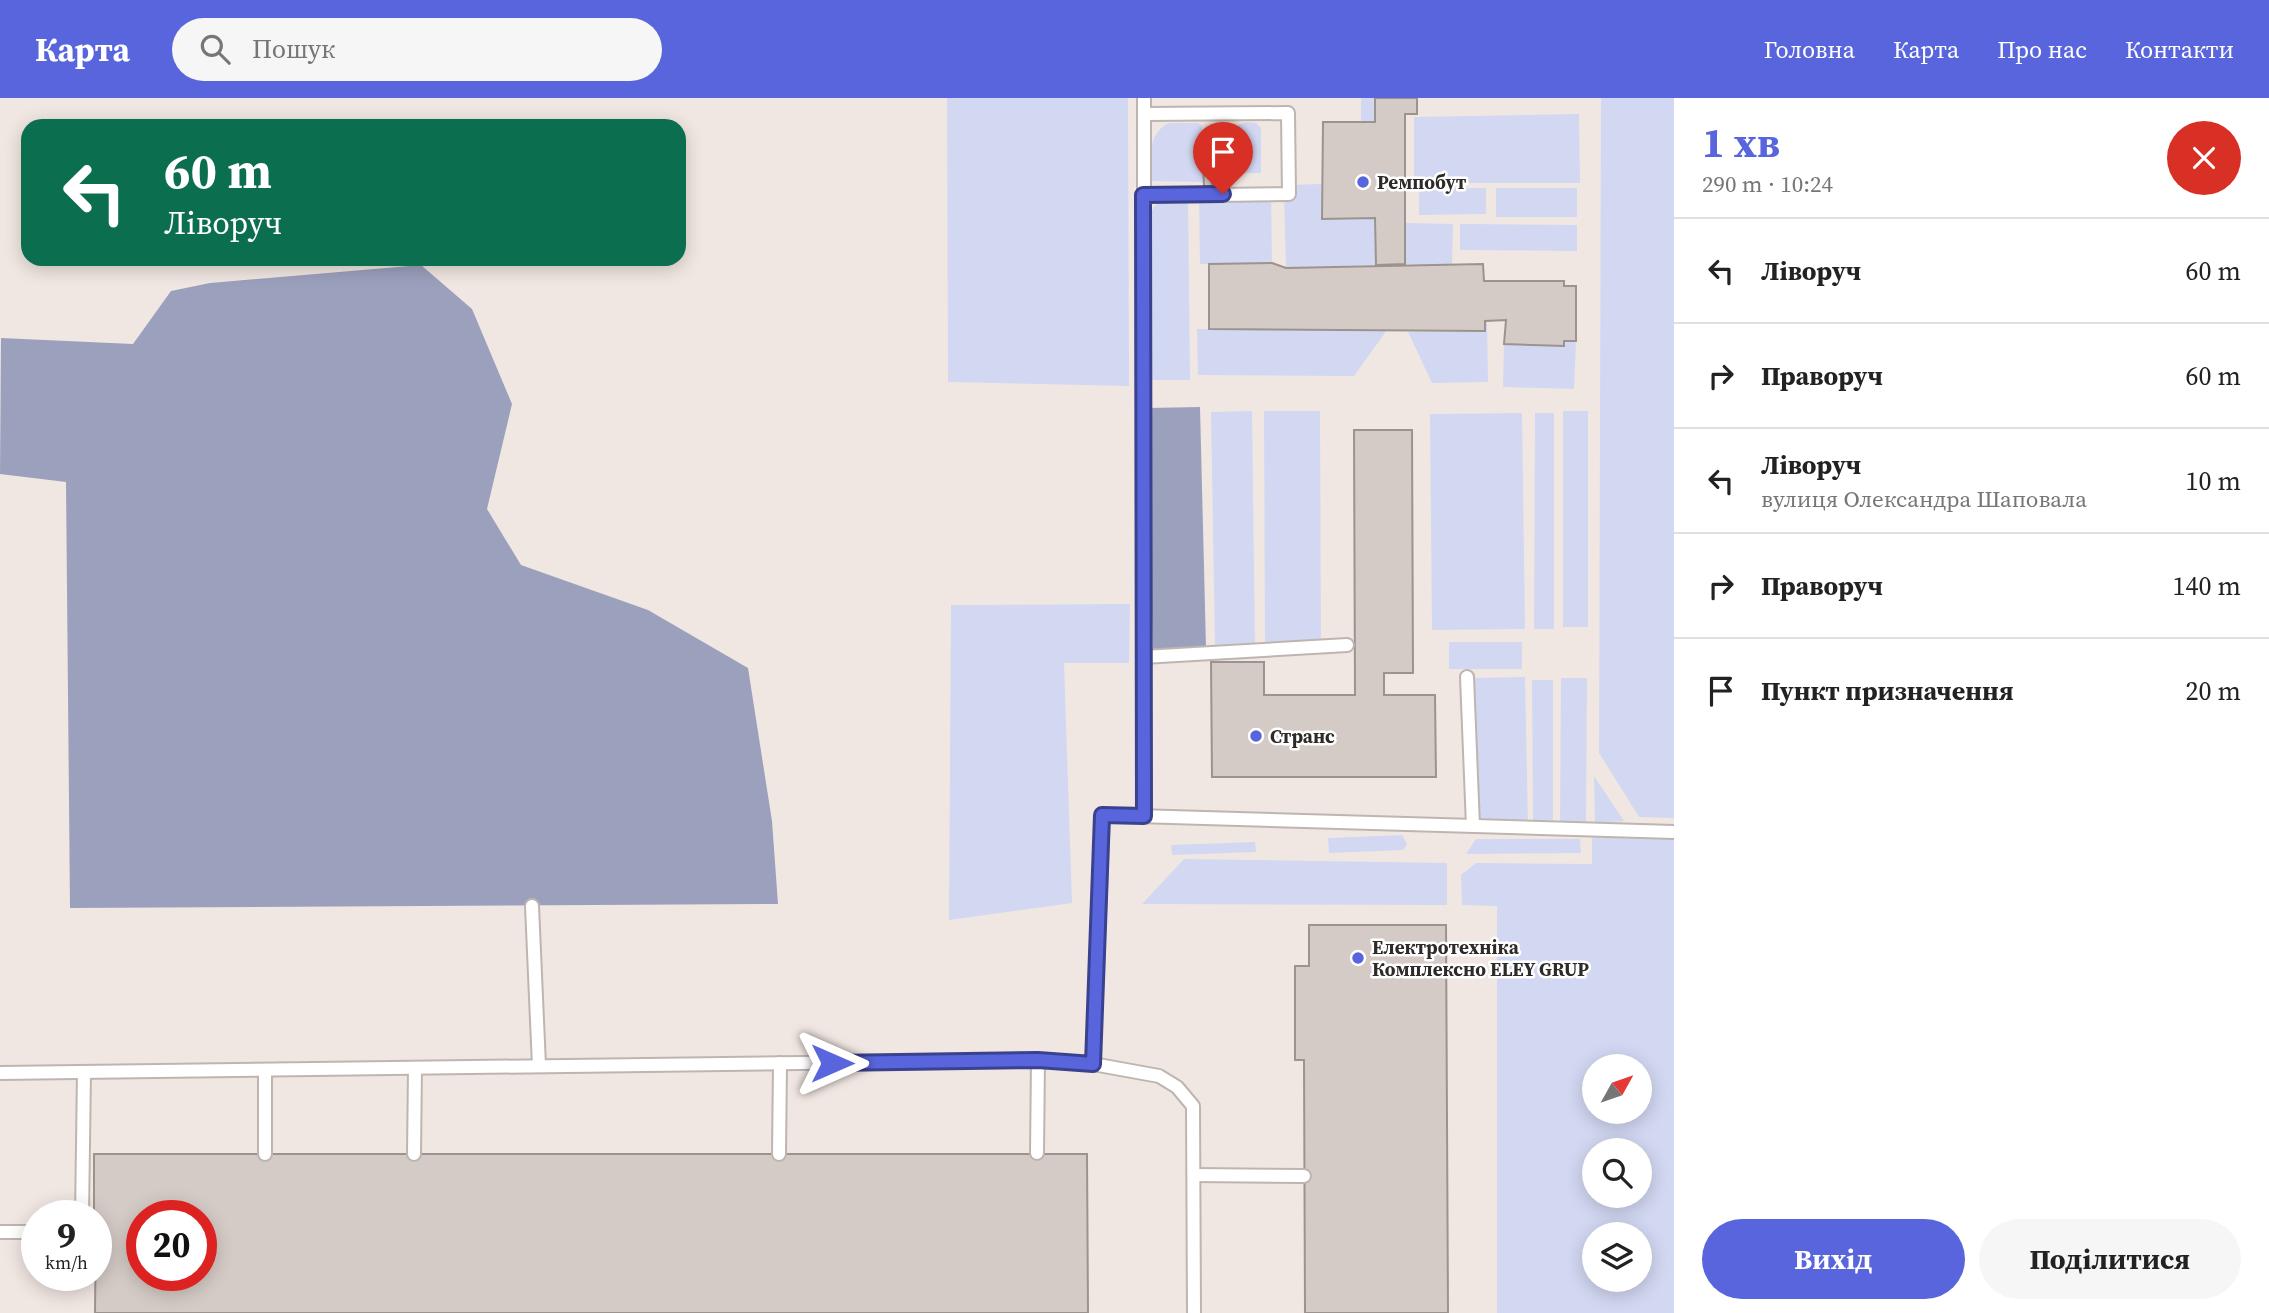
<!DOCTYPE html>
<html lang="uk">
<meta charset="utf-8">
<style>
:root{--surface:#fff;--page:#f6f6f6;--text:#222;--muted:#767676;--line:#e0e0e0;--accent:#5965dc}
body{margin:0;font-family:"Source Serif 4",serif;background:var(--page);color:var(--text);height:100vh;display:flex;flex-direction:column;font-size:26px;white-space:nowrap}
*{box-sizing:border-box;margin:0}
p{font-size:23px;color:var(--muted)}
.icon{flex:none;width:38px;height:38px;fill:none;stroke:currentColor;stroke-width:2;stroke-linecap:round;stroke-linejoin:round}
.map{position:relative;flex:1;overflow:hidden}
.sheet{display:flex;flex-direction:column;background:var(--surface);width:595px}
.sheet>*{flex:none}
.top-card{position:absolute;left:21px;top:21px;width:665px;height:147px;border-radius:21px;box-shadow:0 4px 18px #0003;background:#0b6e4f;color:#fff;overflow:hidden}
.needle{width:46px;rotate:50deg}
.buttons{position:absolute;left:1582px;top:956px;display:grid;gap:14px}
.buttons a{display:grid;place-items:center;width:70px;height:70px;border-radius:50%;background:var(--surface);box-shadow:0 4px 18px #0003;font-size:35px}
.speed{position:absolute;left:21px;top:1102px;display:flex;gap:14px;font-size:35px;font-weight:700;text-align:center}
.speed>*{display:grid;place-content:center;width:91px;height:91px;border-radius:50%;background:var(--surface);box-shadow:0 4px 18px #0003;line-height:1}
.speed small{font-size:18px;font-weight:400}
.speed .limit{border:10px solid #d22;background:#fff;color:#111}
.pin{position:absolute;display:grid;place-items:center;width:60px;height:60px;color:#fff;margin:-72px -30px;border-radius:50% 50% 50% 0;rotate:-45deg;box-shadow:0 0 7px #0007}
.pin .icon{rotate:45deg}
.me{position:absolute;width:77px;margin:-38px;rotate:90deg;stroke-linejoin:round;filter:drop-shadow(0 0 5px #0008)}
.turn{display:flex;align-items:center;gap:24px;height:147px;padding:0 28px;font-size:32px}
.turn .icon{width:91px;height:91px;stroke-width:2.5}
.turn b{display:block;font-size:49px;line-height:60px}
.round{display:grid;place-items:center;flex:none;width:74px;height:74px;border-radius:37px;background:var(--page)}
.summary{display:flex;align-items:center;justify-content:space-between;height:119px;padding:0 28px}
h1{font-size:42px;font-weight:700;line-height:52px;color:var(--accent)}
.cta{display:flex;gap:14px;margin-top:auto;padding:14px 28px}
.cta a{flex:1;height:80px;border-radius:42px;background:var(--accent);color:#fff;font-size:28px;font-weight:700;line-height:80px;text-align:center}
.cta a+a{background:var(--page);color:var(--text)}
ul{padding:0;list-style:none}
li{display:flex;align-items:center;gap:21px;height:105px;padding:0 28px;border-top:2px solid var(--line)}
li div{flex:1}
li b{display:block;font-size:26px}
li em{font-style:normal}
header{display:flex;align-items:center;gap:42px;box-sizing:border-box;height:98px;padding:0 35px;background:var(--accent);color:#fff}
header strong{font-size:33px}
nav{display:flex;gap:38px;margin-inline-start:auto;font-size:24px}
.search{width:490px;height:63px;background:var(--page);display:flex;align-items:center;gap:18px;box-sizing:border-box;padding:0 24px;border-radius:38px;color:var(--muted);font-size:26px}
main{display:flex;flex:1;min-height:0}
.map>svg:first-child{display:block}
.green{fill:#d2d8f2;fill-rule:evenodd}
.forest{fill:#9ba1bd}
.building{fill:#d5cbc6;stroke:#9c938f;stroke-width:2;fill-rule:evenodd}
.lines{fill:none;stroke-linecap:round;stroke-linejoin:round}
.service-casing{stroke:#bfb5b0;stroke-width:16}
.service{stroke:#fff;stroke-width:12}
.route-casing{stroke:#3a428f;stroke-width:18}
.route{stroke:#5965dc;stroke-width:12}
.poi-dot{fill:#5965dc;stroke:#fff;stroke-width:2.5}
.labels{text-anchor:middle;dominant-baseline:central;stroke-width:5;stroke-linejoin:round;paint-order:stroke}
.poi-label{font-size:19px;font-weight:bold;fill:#2d2a28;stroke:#fff;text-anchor:start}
</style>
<header>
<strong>Карта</strong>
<div class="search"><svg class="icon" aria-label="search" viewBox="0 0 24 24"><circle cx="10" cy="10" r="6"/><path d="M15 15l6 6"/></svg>Пошук</div>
<nav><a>Головна</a><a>Карта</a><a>Про нас</a><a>Контакти</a></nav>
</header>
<main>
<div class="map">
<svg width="1674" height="1215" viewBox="0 0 1674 1215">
<rect width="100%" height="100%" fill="#f1e7e2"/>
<!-- green -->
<g class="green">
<polygon points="947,0 1128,0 1129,288 948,284"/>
<polygon points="1361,0 1375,0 1375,24 1361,23"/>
<polygon points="1601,0 1674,0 1674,720 1639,719 1599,655"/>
<polygon points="1579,16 1580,85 1414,85 1414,19"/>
<polygon points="1246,24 1256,25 1261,30 1261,75 1236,75 1235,28"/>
<path d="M1169 25H1198L1202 28 1204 84 1150 83C1152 60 1146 36 1169 25Z"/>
<polygon points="1321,86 1322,121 1375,120 1376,167 1286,170 1284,96 1289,87"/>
<polygon points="1486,90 1486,116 1419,117 1419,91"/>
<rect x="1496" y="90" width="81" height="29"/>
<polygon points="1199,96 1271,96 1272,165 1200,166"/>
<polygon points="1166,97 1188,97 1190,282 1146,282 1147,123 1154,109"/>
<polygon points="1406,125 1453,126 1452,168 1405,166"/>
<polygon points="1460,126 1577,127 1577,153 1460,152"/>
<polygon points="1485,223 1487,223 1488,284 1432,285 1408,234 1484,233"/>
<polygon points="1197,231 1387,232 1354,278 1198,277"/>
<polygon points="1564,243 1576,243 1574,291 1503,289 1504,246 1564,247"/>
<polygon points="1252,313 1255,550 1215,550 1211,314"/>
<polygon points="1264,313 1320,313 1321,546 1265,546"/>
<rect x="1563" y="313" width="25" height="216"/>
<polygon points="1522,315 1525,531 1432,532 1430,316"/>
<polygon points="1535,315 1554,315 1554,531 1534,531"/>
<polygon points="1130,506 1129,565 1064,565 1072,805 949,822 951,507"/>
<rect x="1449" y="544" width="73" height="27"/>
<polygon points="1525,579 1528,727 1475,728 1472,580"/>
<polygon points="1561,580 1587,580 1586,726 1560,726"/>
<polygon points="1532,582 1553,582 1553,727 1533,727"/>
<polygon points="1594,678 1624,723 1595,725"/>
<path d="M1592 732 1674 734V1215H1497V808L1462 807 1461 777 1476 765 1592 766ZM1594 968H1640V1013H1594ZM1594 1052H1640V1097H1594ZM1594 1136H1640V1181H1594Z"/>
<polygon points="1402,737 1407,746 1403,752 1329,755 1328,740"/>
<polygon points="1476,741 1580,741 1581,755 1466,756"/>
<polygon points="1255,744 1256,754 1172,757 1171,747"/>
<polygon points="1184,761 1447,765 1447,807 1142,806"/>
</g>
<!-- forest -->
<g class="forest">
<polygon points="421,167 472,211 512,306 487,411 521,467 648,512 748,570 772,723 778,806 70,810 66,384 0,376 1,240 133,246 171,193 210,185"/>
<polygon points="1200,309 1206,549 1153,551 1147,310"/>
</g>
<!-- building -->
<g class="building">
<polygon points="1375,0 1417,0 1417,16 1405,16 1405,166 1376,167 1375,120 1322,121 1323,24 1375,24"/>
<polygon points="1202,45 1215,45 1215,49 1235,49 1236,75 1211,76 1212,88 1204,88"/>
<polygon points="1272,165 1286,170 1483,166 1484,183 1564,183 1564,188 1576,188 1576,243 1564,243 1564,248 1504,246 1506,222 1485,223 1485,233 1209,231 1209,166"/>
<polygon points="1354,332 1412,332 1413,575 1384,575 1384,597 1435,597 1436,679 1212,679 1211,564 1264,564 1264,597 1355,597"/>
<polygon points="1309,827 1446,827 1448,1215 1305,1215 1304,962 1295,962 1295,868 1309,868"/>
<path d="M94 1056H1087L1088 1215H95L96 1118H94ZM142 1118H201V1178H142Z"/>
</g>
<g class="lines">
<defs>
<g id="service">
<polyline points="1144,98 1289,96 1288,15 1145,16"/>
<polyline points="1143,559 1347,547"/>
<polyline points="1467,579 1473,728"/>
<polyline points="1144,718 1144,0"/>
<polyline points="532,808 539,968"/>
<polyline points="0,975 1038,962 1093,966"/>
<polyline points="1037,1055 1038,962"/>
<polyline points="265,1056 265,972"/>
<polyline points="414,1056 415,970"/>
<polyline points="779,1056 780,965"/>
<polyline points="1194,1077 1304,1078"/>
<polyline points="82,1118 84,974"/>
<polyline points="0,1134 37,1134"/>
<polyline points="1194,1215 1193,1008 1177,989 1159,978 1093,966 1103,717 1674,734"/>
</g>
</defs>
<!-- service casing -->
<use href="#service" class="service-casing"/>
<!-- service -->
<use href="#service" class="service"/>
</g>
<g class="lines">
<defs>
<polyline id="route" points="832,965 1038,962 1093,966 1102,717 1144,718 1143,97 1223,96"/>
</defs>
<!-- route casing -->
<use href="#route" class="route-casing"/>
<!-- route -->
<use href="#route" class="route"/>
</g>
<!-- markers -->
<g class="poi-dot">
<circle cx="1363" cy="84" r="7"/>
<circle cx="1256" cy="638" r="7"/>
<circle cx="1358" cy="860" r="7"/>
</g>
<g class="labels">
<!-- poi labels -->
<g class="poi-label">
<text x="1377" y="84">Ремпобут</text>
<text x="1270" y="638">Странс</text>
<text x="1372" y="849">Електротехніка<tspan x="1372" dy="22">Комплексно ELEY GRUP</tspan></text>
</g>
</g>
</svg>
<div class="buttons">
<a><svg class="needle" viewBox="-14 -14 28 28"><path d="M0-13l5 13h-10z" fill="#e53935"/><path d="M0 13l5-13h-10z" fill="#767676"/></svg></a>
<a><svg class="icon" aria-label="search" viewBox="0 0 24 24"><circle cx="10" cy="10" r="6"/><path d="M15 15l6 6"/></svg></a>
<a><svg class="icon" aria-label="layers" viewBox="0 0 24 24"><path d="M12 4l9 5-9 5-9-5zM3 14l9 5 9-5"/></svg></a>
</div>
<div class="speed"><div>9<small>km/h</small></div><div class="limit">20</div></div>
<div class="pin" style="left:1223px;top:96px;background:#d93025"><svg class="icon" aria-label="arrive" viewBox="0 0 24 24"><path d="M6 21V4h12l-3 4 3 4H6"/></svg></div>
<svg class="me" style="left:832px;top:965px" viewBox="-20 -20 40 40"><path d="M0-17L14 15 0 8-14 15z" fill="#5965dc" stroke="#fff" stroke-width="4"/></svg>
<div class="top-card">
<div class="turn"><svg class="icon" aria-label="left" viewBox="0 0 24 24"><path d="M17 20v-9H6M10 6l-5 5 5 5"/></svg><div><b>60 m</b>Ліворуч</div></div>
</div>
</div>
<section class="sheet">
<div class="summary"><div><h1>1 хв</h1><p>290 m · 10:24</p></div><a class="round" style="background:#d93025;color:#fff"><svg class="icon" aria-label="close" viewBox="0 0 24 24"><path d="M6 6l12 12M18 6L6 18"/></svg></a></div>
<ul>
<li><svg class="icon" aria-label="left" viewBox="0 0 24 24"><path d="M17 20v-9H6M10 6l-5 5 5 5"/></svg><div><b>Ліворуч</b></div><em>60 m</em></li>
<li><svg class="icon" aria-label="right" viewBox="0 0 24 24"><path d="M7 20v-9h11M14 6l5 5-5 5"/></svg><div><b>Праворуч</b></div><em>60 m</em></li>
<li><svg class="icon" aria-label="left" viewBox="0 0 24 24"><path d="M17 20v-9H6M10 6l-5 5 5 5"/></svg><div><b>Ліворуч</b><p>вулиця Олександра Шаповала</p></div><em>10 m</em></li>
<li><svg class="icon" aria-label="right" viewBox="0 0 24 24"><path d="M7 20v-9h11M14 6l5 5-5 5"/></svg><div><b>Праворуч</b></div><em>140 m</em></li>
<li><svg class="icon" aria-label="arrive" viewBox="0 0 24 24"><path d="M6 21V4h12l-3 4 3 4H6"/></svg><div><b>Пункт призначення</b></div><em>20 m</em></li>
</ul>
<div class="cta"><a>Вихід</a><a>Поділитися</a></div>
</section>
</main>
